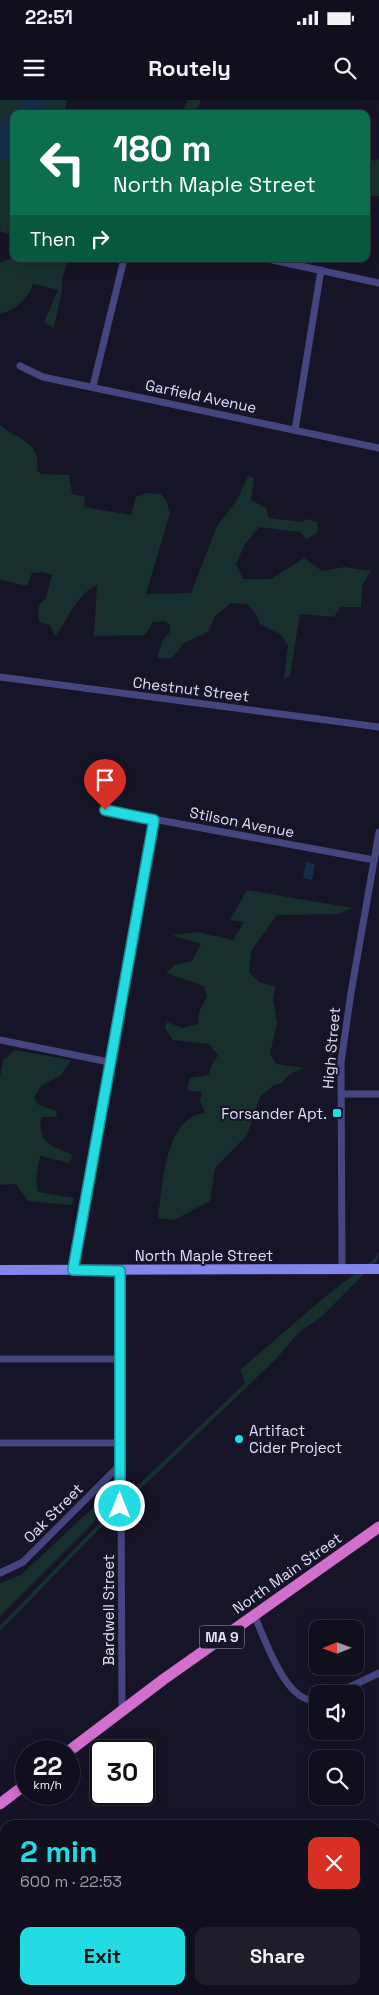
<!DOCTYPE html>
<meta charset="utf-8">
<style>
:root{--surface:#100f1d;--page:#1e1d2a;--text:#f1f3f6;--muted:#9c9ca4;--line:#302f3b;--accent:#23dbe2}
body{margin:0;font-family:"Space Grotesk",sans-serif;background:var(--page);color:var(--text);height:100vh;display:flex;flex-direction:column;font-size:19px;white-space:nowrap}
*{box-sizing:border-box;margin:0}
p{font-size:16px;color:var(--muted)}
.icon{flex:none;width:28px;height:28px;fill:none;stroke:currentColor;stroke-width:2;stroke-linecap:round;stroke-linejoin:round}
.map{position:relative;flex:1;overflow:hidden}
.side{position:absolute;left:0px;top:1720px;width:380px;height:175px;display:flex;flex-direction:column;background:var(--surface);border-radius:15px 15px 0 0;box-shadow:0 2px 12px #0003,0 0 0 1px var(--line)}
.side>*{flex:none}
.top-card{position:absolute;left:10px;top:10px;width:360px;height:152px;border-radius:10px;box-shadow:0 2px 12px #0003,0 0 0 1px var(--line);background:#0b6e4f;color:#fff;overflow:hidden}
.needle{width:32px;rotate:269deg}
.fabs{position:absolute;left:309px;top:1520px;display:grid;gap:10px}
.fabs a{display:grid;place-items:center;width:55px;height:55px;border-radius:10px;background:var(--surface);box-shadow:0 2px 12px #0003,0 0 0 1px var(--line);font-size:25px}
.speed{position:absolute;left:15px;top:1640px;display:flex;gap:10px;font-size:25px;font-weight:700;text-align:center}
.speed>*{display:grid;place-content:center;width:65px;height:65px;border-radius:50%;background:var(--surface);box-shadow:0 2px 12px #0003,0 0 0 1px var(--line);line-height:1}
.speed small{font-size:12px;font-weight:400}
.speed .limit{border:2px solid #111;border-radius:8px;background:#fff;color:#111}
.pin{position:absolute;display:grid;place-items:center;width:42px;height:42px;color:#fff;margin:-51px -21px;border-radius:50% 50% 50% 0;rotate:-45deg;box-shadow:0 0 5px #0007}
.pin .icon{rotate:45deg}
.me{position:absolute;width:55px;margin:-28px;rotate:0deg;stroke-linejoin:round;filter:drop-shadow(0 0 4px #0008)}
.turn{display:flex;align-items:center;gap:18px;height:105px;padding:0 20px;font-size:22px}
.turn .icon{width:65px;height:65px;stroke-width:2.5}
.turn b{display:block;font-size:35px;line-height:42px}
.then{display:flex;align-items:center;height:48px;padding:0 20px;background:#0003;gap:10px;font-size:19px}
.round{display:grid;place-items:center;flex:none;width:52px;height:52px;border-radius:10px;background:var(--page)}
.head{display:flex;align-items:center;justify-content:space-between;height:85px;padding:0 20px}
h1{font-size:30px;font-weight:800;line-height:38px;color:var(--accent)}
.action{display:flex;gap:10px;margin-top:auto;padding:10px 20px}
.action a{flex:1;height:58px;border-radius:10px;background:var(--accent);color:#111;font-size:20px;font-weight:800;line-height:58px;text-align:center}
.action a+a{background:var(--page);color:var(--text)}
.status{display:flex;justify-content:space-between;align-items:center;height:35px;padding:0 25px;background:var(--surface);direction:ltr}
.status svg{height:14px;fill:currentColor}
header{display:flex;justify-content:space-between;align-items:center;height:65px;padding:0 20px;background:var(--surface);font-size:22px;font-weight:800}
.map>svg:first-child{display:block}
.green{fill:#17302e}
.water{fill:#162d49}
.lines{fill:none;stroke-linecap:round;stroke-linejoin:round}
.stream{stroke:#162d49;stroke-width:2.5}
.minor{stroke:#454680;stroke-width:7}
.secondary{stroke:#8186ef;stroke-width:10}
.trunk{stroke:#d16ece;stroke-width:11}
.route-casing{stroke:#178e93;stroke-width:12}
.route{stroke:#23dbe2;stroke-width:9}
.poi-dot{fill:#23dbe2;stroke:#161427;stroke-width:2}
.labels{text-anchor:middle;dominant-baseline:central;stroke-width:4;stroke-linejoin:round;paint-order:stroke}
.shield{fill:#161427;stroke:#a3a1bb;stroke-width:1}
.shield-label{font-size:14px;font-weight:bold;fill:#e0defb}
.street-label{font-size:15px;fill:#e0defb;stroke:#161427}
.poi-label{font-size:15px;fill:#e0defb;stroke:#161427;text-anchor:end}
</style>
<div class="status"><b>22:51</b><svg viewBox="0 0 49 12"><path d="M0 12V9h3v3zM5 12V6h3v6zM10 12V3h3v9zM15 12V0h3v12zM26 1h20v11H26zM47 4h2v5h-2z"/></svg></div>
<header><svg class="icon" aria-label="menu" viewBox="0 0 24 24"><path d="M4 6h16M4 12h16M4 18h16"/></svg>Routely<svg class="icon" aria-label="search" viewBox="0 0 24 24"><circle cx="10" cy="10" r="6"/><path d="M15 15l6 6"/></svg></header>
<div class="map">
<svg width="379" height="1895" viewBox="0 0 379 1895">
<rect width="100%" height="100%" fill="#161427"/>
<!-- green -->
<g class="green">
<polygon points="0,0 67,0 64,14 14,14 14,136 0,131"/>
<polygon points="188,0 200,0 200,4 193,14 181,14"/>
<polygon points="366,58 376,61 379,59 379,96 366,97"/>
<path d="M14 157V159H69L62 178V190L54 228 44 222 58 190 33 184C28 198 16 210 0 214V163Z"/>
<path d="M0 325C16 340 41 340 37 370L41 374 69 375 72 394 85 397 84 407 131 415 136 397 146 393 161 394 166 401 170 413 146 494 191 493 217 426 237 400 248 376 254 378 251 400 266 408 269 418 303 422 307 419 317 422 318 432 307 439 300 432 259 427 245 444 236 464 243 479H271L304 458 322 471 344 467 371 471 362 486 361 507H340L334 517 300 514 290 576 284 579 288 545 280 534 260 524 256 514 247 504 231 503 215 516 208 532 184 543 172 558H157L163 540 170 532V525L165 521 153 522 145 535 94 536 97 485C76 494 69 519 55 536L50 525 39 522 38 506 46 498 52 475 43 472 32 473 27 486 0 480Z"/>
<path d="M247 790 353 808 338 814 277 815 251 851 249 872 259 882 275 886 273 899 277 923 270 954 276 964 305 968 290 974 280 984 274 985 260 997 247 1035 215 1068 210 1101 174 1120 158 1118C163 1086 164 1017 205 1013L200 1000 202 992 187 990 190 978 209 975 211 967 218 955 209 944 173 940 165 928 167 922 182 928 198 924 199 912 207 897 204 886 166 873 175 865 192 861 201 844 172 835 198 832 233 840 244 822 230 820Z"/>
<path d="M15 950 71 960 61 975 41 986 34 998 39 1005 56 1011 57 1017H41C38 1045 51 1045 73 1055L69 1063 40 1056 36 1079 38 1092 74 1098 72 1105 28 1101 16 1084 0 1085V978L3 960Z"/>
<polygon points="379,1151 377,1161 320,1218 300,1231 276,1259 110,1418 0,1531 0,1526 110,1412 245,1283 240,1270 326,1196 374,1159"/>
<polygon points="100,1401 95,1421 0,1516 0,1483 21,1475"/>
<polygon points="375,1887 379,1888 379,1895 323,1895 332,1890 375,1890"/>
</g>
<!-- water -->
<g class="water">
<polygon points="25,0 38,0 49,14 17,14 19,2"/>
<polygon points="14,16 14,66 0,57 0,23 7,17"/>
<polygon points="306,762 315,764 312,780 303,778"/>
</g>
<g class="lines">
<!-- stream -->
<polyline class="stream" points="42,5 48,0"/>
<!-- minor -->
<g class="minor">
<polyline points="268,159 379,183"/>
<polyline points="20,266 43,277 379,348"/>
<polyline points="93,286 124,159"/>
<polyline points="295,330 321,170"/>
<polyline points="0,577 379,627"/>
<polyline points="105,710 374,760"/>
<polyline points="0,940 109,962"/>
<polyline points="341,994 379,994"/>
<polyline points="73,1170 154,720"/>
<polyline points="342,1170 341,962 351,893 379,732"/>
<polyline points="120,1171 122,1610"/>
<polyline points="0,1259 120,1259"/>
<polyline points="0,1343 121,1343"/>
<polyline points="0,1473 23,1462 120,1365"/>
<path d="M254 1515C265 1538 286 1606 318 1600"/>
<polyline points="335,1594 379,1573"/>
</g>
<!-- secondary -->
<polyline class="secondary" points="0,1170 379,1169"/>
<!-- trunk -->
<g class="trunk">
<polyline points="69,1651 164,1579 379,1427"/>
<polyline points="0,1704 26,1684"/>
</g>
</g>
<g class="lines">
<defs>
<polyline id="route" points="105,710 154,720 73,1170 120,1171 120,1406"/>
</defs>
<!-- route casing -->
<use href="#route" class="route-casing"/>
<!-- route -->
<use href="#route" class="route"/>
</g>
<!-- markers -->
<g class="poi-dot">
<rect x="332" y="1008" width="10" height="10" rx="2.5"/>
<circle cx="239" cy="1339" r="5"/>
</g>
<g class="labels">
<!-- shield labels -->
<rect class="shield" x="199.5" y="1525.5" width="45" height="23" rx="4"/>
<g class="shield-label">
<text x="222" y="1537">MA 9</text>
</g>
<!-- street labels -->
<g class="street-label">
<text transform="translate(201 296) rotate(12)">Garfield Avenue</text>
<text transform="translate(191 589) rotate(7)">Chestnut Street</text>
<text transform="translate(242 722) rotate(11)">Stilson Avenue</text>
<text transform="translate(331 948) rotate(-85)">High Street</text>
<text x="204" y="1155">North Maple Street</text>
<text transform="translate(53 1413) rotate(-45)">Oak Street</text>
<text transform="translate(287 1473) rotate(-35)">North Main Street</text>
<text transform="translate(108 1510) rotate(-90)">Bardwell Street</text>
</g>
<!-- poi labels -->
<g class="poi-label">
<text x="327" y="1013">Forsander Apt.</text>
<text x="249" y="1330" text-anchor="start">Artifact<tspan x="249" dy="17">Cider Project</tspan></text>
</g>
</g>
</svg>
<div class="fabs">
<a><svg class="needle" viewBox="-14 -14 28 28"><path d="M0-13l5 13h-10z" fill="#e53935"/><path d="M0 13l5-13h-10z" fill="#9c9ca4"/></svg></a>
<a><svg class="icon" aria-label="sound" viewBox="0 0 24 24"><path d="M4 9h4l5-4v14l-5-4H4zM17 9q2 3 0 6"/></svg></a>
<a><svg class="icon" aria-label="search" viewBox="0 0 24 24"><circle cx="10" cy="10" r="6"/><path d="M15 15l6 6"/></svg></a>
</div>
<div class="speed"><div>22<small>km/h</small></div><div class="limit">30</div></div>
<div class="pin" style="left:105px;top:710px;background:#d93025"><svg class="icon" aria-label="arrive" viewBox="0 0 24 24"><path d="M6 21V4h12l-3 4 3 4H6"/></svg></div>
<svg class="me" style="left:120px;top:1406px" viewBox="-20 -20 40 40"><circle r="17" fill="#23dbe2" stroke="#fff" stroke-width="3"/><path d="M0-11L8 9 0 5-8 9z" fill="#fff"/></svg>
<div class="top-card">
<div class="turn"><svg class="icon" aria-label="left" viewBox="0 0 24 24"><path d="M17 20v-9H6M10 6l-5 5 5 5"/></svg><div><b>180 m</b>North Maple Street</div></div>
<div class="then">Then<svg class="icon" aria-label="right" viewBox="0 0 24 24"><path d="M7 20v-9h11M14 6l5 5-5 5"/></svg></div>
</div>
<section class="side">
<div class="head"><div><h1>2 min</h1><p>600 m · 22:53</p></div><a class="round" style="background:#d93025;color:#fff"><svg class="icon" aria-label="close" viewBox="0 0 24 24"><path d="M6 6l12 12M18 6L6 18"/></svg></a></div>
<div class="action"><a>Exit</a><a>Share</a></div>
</section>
</div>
